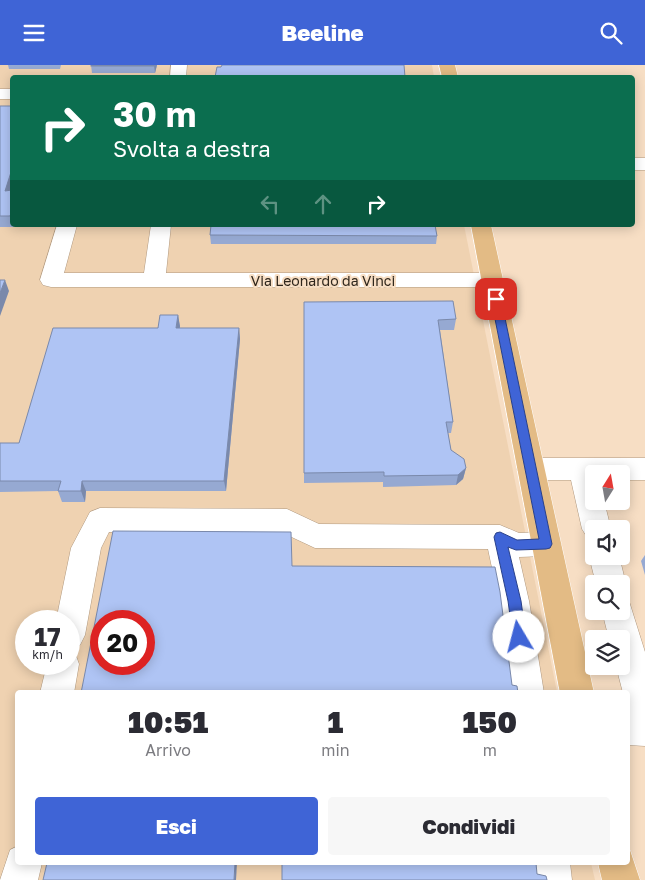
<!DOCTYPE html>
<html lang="it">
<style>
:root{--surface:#fff;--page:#f7f7f7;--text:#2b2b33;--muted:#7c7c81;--accent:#3f64d6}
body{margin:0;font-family:"Golos Text",sans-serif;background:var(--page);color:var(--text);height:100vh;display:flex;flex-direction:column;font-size:19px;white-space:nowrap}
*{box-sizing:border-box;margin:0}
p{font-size:16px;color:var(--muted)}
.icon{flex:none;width:28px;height:28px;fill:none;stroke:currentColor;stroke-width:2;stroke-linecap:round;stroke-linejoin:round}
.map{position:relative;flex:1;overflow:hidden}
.side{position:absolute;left:15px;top:625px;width:615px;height:175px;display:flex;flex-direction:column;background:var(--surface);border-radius:5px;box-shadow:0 2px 12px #0003}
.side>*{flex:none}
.top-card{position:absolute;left:10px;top:10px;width:625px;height:152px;border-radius:5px;box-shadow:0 2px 12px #0003;background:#0b6e4f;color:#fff;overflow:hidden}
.needle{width:32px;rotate:11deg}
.tools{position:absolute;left:585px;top:400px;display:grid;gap:10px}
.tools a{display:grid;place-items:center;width:45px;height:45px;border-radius:5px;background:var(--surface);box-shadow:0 2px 12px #0003;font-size:25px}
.speed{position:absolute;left:15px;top:545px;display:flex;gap:10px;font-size:25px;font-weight:700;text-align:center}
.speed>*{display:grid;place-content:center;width:65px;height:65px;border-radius:50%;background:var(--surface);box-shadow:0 2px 12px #0003;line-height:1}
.speed small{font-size:12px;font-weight:400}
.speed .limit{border:8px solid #d22;background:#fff;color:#111}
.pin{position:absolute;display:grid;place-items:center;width:42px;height:42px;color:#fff;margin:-21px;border-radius:10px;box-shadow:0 2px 8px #0006}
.me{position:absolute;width:55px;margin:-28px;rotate:352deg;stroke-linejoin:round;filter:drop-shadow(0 0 4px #0008)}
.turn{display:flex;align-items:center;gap:18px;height:105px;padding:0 20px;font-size:22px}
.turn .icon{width:65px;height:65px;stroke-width:2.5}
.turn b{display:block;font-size:35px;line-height:42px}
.lanes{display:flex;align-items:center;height:48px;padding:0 20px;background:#0003;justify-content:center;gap:25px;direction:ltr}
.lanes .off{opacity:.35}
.eta{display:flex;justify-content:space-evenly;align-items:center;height:85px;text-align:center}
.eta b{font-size:30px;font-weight:800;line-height:35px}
.primary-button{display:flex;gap:10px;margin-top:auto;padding:10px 20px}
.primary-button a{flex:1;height:58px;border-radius:5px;background:var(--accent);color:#fff;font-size:20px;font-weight:800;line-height:58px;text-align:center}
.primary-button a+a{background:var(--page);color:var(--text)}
header{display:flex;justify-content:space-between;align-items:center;height:65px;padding:0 20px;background:var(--accent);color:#fff;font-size:22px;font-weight:800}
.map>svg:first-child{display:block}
.built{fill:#efd2b1;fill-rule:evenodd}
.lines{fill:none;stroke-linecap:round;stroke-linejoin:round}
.minor-casing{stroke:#b09980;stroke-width:1}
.major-casing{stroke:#fff;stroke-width:1}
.minor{fill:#fff;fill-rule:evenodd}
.major{fill:#e3bb85;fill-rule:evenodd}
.wall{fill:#96a9d2}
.shaded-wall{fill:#7a89ab}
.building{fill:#afc4f4;stroke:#7a89ab;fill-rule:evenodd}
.route{fill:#3f64d6;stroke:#29418b}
.labels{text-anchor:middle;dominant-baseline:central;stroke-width:4;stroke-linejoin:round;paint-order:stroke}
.street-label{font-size:14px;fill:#2f261c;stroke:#f7dec4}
</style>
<header><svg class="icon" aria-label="menu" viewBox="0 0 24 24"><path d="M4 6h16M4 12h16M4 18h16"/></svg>Beeline<svg class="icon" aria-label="search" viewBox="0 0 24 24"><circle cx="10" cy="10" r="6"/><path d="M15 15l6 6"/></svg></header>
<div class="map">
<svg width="645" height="815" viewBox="0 0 645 815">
<rect width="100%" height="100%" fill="#f7dec4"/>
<!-- built -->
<path class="built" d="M0 0H432L434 12H12V160H464L557 627 18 628V798H591L595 815H0ZM26 556H69V599H26ZM101 556H144V599H101Z"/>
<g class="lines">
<defs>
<g id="minor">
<polygon points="171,0 187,0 186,12 170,12"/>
<rect x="0" y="24" width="12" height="10"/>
<rect x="632" y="93" width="13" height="12"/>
<polygon points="57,160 77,160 64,208 144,208 151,160 171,160 166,208 492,208 500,210 503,215 500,220 492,222 51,222 43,220 40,215"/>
<polygon points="531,393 645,393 645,415 621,415 621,409 594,409 594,436 604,436 611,464 594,464 594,475 587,472 582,464 571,415 531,415 521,412 517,404 521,396"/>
<polygon points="100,443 287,444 319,459 500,460 519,468 546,467 556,470 561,479 556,488 546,491 519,492 529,536 544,628 510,628 499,536 488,484 315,483 283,468 109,467 101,483 85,570 80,580 69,584 69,556 56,556 71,483 90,447"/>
<polygon points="593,482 594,491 619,491 626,519 622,528 621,519 596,519 589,491"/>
<polygon points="621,533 629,536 645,587 645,681 628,680 628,628 623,628 616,601 621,601 621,574 609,574 602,546 621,546"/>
<polygon points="69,586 75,588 79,599 74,628 40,628 47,599 69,599"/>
<polygon points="18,781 18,798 42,798 38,815 0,815 10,785"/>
<polygon points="532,798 570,798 572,815 534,815"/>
</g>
<g id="major">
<polygon points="439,0 455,0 458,12 442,12"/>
<polygon points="471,160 491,160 594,628 560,628"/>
<polygon points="628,783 630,785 640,815 602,815 598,798 628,798"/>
</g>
</defs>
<!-- minor casing -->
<use href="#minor" class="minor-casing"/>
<!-- major casing -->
<use href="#major" class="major-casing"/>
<!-- minor -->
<use href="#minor" class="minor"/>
<!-- major -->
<use href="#major" class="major"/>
</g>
<!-- wall -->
<g class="wall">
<polygon points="8,0 61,0 60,4 9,4"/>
<polygon points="91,0 157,0 155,8 92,8"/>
<polygon points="0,41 12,41 12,160 15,160 14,162 0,162"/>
<polygon points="210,170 437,171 436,179 211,179"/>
<polygon points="304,237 456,254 454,265 440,265 453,357 451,368 448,368 451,385 466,403 463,414 456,420 383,422 383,417 304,418"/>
<polygon points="178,250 180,263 239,263 240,274 226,426 86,426 85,437 62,437 58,426 0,427 0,378 19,378 158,263"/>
<polygon points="645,490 645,510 641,496"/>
</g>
<!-- shaded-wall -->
<g class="shaded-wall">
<polygon points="154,0 157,0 155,8"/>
<polygon points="12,104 12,125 8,136 5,126"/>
<polygon points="12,145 12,157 10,151"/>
<polygon points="5,215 9,226 0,251 0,228"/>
<polygon points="178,250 180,261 178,274 176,263"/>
<polygon points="239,263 240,274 226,426 224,416"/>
<polygon points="466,403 463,414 456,420 458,410"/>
<polygon points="82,416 86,426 85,437 81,426"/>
<polygon points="235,798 237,798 236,815 234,815"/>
</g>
<!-- building -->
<g class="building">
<rect x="91" y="0" width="63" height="1"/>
<polygon points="222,0 404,0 405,12 215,12 217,2 221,2"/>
<polygon points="0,41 12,41 12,104 5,126 12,125 12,145 10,151 0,151"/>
<polygon points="211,160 435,160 437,171 210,170"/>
<polygon points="0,215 5,215 0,228"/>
<polygon points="453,236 456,254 438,255 453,357 446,357 451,385 464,394 466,403 458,410 384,411 384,407 304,408 304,237"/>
<polygon points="160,250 178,250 176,263 239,263 224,416 82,416 81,426 58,426 61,416 0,416 0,378 19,378 53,263 158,263"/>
<path d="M113 466 291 467 292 501 495 502 500 527 512 620 517 621 518 628H81ZM101 556H144V599H101Z"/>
<polygon points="47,798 235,798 234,815 43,815"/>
<polygon points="282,798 536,798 537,809 546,811 547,815 282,815"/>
</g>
<!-- route -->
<polygon class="route" points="496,231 501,234 552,479 550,483 546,484 516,485 508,482 521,536 526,572 524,577 519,578 515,577 513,572 508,536 494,472 496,468 500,467 517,475 539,474 491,234"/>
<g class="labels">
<!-- street labels -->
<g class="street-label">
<text x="323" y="215">Via Leonardo da Vinci</text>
</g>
</g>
</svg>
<div class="tools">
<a><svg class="needle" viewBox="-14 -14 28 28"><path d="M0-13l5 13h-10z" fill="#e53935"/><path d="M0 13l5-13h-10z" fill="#7c7c81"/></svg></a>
<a><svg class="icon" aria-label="sound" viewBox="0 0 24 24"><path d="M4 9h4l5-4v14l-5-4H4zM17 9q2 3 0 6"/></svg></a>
<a><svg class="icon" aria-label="search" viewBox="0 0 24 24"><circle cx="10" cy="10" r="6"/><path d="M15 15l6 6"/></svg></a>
<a><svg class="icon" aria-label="layers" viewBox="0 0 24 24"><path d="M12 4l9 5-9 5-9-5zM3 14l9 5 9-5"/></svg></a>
</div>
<div class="speed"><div>17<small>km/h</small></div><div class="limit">20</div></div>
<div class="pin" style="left:496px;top:234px;background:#d93025"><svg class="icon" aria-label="arrive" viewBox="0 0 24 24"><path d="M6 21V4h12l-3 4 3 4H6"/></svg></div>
<svg class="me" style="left:519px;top:572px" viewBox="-20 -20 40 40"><circle r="19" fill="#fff"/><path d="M0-13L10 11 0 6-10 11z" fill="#3f64d6"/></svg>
<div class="top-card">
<div class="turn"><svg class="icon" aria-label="right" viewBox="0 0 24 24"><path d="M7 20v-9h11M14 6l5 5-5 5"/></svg><div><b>30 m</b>Svolta a destra</div></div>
<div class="lanes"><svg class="icon off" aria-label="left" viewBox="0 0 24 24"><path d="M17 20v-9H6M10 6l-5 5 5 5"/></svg><svg class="icon off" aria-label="ahead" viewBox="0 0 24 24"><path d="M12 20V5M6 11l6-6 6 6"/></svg><svg class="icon" aria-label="right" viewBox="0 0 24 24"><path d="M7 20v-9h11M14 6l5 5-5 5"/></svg></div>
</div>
<section class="side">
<div class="eta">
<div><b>10:51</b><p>Arrivo</p></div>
<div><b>1</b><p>min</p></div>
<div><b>150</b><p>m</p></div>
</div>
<div class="primary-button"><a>Esci</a><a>Condividi</a></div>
</section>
</div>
